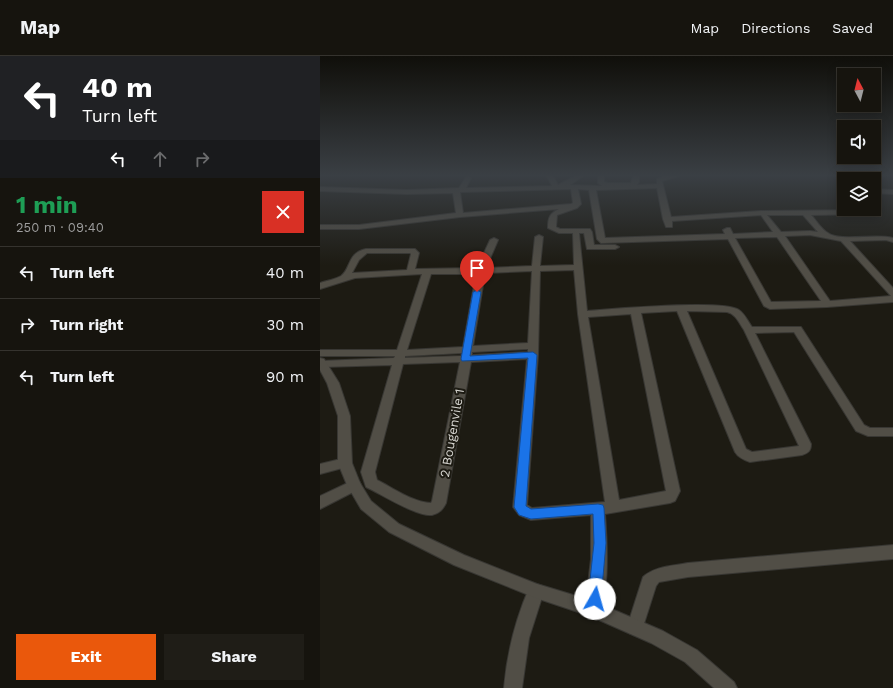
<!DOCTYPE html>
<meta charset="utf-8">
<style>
:root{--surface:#16140e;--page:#1f1d17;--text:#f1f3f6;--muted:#9e9e9e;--line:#35332e;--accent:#ea580c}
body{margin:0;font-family:"Work Sans",sans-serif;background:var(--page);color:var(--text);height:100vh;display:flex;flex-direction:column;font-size:15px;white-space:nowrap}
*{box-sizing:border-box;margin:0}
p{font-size:13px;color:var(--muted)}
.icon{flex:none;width:22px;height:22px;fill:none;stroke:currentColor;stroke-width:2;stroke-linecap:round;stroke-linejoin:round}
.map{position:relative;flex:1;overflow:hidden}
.details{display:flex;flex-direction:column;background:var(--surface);width:320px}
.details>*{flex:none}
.banner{background:#202124;color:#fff;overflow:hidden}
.needle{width:26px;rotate:353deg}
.fabs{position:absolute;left:517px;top:12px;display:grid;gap:8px}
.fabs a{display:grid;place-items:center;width:44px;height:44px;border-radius:0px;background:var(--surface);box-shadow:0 2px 10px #0003,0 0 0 1px var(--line);font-size:20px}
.pin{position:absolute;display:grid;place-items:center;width:34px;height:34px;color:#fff;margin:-41px -17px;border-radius:50% 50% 50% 0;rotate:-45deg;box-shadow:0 0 4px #0007}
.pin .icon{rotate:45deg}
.me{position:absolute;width:44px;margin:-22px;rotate:7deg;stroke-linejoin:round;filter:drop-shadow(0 0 3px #0008)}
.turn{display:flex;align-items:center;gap:14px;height:84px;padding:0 16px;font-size:18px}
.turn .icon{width:52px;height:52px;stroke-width:2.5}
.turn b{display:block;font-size:28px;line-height:34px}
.lanes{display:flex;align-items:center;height:38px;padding:0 16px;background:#0003;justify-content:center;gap:20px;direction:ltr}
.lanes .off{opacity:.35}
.round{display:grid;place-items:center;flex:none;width:42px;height:42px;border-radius:0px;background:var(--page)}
.overview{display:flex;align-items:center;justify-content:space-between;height:68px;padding:0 16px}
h1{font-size:24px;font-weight:700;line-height:30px;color:#1e9e55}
.button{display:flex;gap:8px;margin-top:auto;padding:8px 16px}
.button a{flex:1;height:46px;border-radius:0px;background:var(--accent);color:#fff;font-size:16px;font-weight:700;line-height:46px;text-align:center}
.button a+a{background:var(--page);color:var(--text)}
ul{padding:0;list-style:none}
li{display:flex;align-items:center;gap:12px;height:52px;padding:0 16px;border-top:1px solid var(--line)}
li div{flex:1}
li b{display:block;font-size:15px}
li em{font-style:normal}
header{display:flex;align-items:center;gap:24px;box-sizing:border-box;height:56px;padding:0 20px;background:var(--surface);border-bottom:1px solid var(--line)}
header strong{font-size:19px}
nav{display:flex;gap:22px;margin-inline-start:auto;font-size:14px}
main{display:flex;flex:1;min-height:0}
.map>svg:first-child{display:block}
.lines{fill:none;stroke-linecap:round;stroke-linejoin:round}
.minor-casing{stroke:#383733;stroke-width:2}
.secondary-casing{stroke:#383733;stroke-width:2}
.minor{fill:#514e46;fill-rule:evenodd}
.secondary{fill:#514e46;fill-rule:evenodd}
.route{fill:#1a73e8;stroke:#114b97}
.labels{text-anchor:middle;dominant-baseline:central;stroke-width:4;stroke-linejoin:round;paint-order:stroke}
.street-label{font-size:13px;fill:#d5d4cf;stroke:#1d1b13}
</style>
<header>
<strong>Map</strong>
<nav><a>Map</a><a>Directions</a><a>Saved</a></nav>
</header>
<main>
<section class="details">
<div class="banner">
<div class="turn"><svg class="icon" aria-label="left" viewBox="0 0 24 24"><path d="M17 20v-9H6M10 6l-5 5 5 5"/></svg><div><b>40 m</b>Turn left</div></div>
<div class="lanes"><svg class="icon" aria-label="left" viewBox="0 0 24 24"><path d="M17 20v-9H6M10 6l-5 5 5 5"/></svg><svg class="icon off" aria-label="ahead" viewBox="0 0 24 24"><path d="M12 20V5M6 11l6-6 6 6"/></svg><svg class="icon off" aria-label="right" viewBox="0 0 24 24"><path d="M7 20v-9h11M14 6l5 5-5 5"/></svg></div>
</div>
<div class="overview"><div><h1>1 min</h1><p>250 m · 09:40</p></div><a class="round" style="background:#d93025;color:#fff"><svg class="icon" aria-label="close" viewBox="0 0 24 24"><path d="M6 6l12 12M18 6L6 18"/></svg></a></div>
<ul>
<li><svg class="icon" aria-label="left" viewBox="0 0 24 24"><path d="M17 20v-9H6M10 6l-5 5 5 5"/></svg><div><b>Turn left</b></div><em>40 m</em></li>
<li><svg class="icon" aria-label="right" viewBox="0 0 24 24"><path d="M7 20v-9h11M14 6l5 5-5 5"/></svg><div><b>Turn right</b></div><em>30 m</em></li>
<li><svg class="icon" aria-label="left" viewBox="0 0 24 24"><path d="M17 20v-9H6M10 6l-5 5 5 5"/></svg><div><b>Turn left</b></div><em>90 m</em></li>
</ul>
<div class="button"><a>Exit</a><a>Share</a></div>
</section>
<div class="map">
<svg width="573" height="632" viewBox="0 0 573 632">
<rect width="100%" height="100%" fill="#1d1b13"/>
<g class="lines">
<defs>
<g id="minor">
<path d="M148 120 151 122 146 132 232 130 227 120H233L238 129 255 120H263L250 129 282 130 278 127V120H284V126L288 127H311L313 120H319V126L317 129 337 128V123L343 120H359L342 125 351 161 441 155 548 154 554 152 556 155 549 158 491 159C496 164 501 173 508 177 520 186 556 177 573 182V186L566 184 530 185 573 232V246L507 251 450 253 444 250 408 183 281 187 277 183 269 134 258 133 261 148 257 152 237 159 236 171 240 173H270L272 176 274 189H295L299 191 295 193H267L264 177H259L267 255C292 253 404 243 419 254 425 258 428 266 432 271H481L544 369 550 372H573V380H548L536 375 474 276 435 277 491 388C491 395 488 397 482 399L430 406C424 404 418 401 415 396L357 255 321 257 360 435 355 445 350 447 285 458C287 484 290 534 279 559L273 561 267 559 265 553 271 503V459L211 464 199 459 193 451 207 303 151 306 126 447C123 453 120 457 112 459 97 461 61 438 46 431L41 416 72 309 2 311H0V305L74 302 75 300H0V294H77L102 218 35 222 0 233V227C6 225 16 223 21 220 31 213 27 197 46 193H95L99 197 95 213 157 212 170 184 174 182 178 184 166 212 212 210 215 181 219 179 223 181 220 210 254 209 253 177H239L228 172C228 162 229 158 239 153L140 161 39 173H0V169H39L136 157 133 137 87 138 0 135V131L87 134 139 132 146 121ZM337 132 343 163 346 171H352V165L441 159 453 176 413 178 410 172H407L403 174 405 178 285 182 276 134ZM251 133 253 147 251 148 143 157 140 136ZM447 159H483L498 176 490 175 461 176ZM490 179 521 185 571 240 510 245 465 180ZM457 181 501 245 451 246 415 182ZM47 197H90L91 198 87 214 32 217 39 204ZM254 214 258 258 285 446 212 452 207 449 218 299 220 215ZM212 215 208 287 153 290 165 217ZM111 218H156L143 291 87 294ZM367 255 407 256C416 258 419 267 424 274L479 390 432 396 426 393ZM311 258 346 435 299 444 268 261ZM208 293V296L152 299V296ZM142 297 141 300 85 302V300ZM140 306 112 445 111 447C92 446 73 432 57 424L55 416 83 308Z"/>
<polygon points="554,133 573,134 573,138 554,137"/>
<polygon points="25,402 30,404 32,407 30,410 0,418 0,408"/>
<polygon points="34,424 39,425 41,429 39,433 0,453 0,440"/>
<path d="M573 489V503L368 521 339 526 336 530 321 577 315 579 309 577 307 571 323 521C335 510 353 510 368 507Z"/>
<path d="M216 528 222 530 224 535 209 582 202 632H184C187 596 196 562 210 530Z"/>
</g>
<polygon id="secondary" points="0,302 4,303 19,327 30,360 32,407 40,427 51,445 79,468 144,499 217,528 273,545 343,575 377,594 414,626 417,632 394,632 365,606 331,587 270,560 216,542 134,509 69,476 41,453 27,429 18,407 18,360 7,327 0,314"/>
</defs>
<!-- minor casing -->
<use href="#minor" class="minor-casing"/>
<!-- secondary casing -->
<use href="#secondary" class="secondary-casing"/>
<!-- minor -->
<use href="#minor" class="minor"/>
<!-- secondary -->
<use href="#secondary" class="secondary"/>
</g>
<!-- sky -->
<linearGradient id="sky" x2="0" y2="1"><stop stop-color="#100f0a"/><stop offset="0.57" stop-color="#3a3f44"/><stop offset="1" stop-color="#3a3f44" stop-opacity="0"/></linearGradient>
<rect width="573" height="209" fill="url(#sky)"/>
<!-- route -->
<polygon class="route" points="157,234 161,236 150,300 213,296 217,299 206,450 211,453 278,448 283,449 284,452 286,487 281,543 279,548 275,549 270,548 268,543 274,487 273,458 211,463 199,459 194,451 208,302 142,305 141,303 153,236"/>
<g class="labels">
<!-- street labels -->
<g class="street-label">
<text transform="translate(132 377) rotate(-80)">2 Bougenvile 1</text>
</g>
</g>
</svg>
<div class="fabs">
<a><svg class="needle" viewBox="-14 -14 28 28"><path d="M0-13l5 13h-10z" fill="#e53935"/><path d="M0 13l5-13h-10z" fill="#9e9e9e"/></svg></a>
<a><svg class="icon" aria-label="sound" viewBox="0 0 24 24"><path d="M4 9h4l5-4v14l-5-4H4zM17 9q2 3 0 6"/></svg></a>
<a><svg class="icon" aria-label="layers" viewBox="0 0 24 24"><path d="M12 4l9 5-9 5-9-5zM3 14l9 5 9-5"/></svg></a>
</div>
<div class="pin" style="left:157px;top:236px;background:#d93025"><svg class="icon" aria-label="arrive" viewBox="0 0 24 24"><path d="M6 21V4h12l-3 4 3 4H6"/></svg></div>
<svg class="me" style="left:275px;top:543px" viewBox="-20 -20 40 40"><circle r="19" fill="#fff"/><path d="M0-13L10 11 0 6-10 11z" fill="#1a73e8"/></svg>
</div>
</main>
